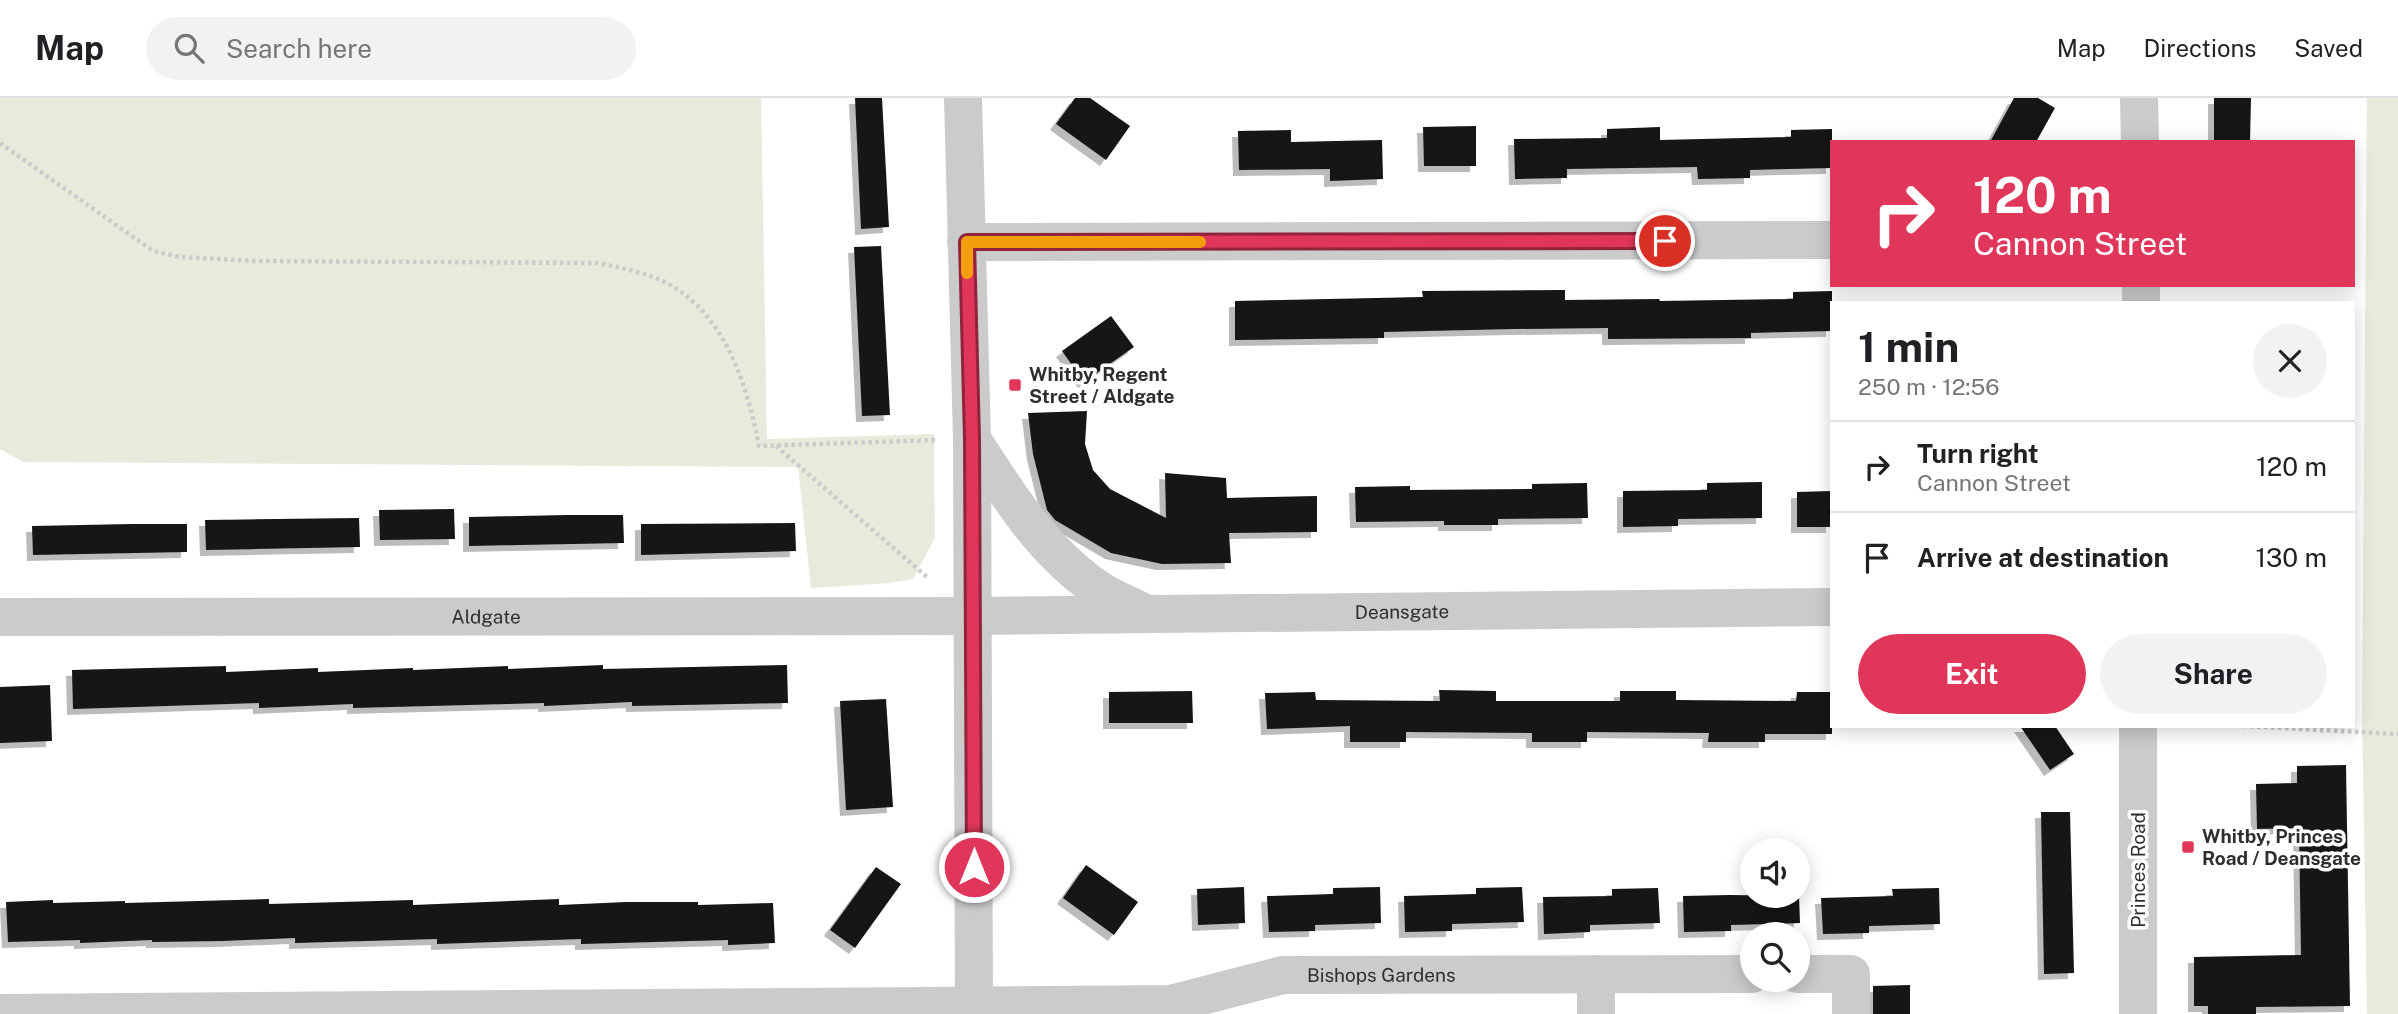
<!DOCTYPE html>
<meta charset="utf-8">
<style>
:root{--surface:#fff;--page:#f2f2f2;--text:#202124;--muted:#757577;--line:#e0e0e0;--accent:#df3659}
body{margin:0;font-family:"Public Sans",sans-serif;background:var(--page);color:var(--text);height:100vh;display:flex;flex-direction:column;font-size:26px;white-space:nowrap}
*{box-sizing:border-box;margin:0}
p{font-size:23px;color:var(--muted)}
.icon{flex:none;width:38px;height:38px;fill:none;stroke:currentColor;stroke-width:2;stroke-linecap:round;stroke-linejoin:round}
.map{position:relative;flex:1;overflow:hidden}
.panel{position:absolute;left:1830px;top:203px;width:525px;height:427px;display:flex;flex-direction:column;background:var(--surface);border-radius:0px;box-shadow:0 4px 18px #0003}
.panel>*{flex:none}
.guide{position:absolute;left:1830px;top:42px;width:525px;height:147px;border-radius:0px;box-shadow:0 4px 18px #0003;background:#df3659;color:#fff;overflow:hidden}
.fabs{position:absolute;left:1740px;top:740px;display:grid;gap:14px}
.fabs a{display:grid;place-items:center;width:70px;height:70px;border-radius:50%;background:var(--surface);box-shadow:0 4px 18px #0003;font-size:35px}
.pin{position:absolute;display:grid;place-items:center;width:60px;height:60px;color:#fff;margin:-30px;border:4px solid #fff;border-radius:50%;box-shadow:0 2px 7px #0007}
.me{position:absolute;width:77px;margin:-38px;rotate:0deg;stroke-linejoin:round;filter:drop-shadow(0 0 5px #0008)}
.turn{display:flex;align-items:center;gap:24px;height:147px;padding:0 28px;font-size:32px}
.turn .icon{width:91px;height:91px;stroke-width:2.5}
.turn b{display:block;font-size:49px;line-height:60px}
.round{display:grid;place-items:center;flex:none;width:74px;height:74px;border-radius:37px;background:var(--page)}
.summary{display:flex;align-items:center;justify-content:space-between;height:119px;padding:0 28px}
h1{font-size:42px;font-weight:700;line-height:52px}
.cta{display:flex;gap:14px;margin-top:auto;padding:14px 28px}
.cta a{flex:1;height:80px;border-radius:42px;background:var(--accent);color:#fff;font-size:28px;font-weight:700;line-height:80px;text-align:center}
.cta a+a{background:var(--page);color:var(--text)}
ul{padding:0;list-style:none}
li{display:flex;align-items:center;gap:21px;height:91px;padding:0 28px;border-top:2px solid var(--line)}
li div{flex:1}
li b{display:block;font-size:26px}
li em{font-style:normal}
header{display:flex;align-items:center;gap:42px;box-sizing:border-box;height:98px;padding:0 35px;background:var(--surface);border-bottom:2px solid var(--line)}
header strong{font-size:33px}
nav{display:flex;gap:38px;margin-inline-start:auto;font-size:24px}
.search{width:490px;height:63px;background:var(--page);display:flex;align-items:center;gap:18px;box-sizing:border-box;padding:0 24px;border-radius:38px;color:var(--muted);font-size:26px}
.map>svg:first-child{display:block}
.green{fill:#e6ebdc}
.building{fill:#151515;filter:url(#shadow)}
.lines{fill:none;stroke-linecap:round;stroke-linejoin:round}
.path{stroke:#cbcbcb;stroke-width:4.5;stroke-dasharray:3.5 3.5;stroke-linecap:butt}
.minor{stroke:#cbcbcb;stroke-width:38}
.route-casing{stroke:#91233a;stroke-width:18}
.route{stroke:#df3659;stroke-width:12}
.slow{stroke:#f59e0b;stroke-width:12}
.poi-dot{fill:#df3659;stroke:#fff;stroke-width:2.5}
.labels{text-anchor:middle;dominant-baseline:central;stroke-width:7;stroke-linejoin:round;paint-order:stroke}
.poi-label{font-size:19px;font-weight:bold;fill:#2e2e2e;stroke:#fff;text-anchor:start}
.street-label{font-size:19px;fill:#2e2e2e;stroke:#fff}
</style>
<header>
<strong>Map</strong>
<div class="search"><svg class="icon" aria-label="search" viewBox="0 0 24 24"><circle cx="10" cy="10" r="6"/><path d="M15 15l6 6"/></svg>Search here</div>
<nav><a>Map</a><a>Directions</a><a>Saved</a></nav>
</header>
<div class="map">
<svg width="2398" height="916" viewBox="0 0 2398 916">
<defs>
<filter id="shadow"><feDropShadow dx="-6" dy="6" stdDeviation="0" flood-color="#0004"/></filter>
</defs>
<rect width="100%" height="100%" fill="#fff"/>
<!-- green -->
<g class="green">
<polygon points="0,0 761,0 767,341 934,336 935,440 913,481 889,485 811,490 798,369 23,364 0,351"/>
<polygon points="2367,0 2398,0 2398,916 2367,916 2362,610"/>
</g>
<!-- building -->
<g class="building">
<polygon points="855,0 882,0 889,129 861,131"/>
<polygon points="1075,0 1090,0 1130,28 1106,62 1056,26"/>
<polygon points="2014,0 2038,0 2055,10 2036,44 1990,44"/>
<polygon points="2214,0 2251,0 2250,44 2214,44"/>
<polygon points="1476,28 1476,68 1424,68 1423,29"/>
<polygon points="1660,29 1660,42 1791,39 1791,32 1832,31 1832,70 1750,72 1750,80 1698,81 1697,69 1567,71 1567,80 1515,81 1514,41 1607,40 1607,31"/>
<polygon points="1291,32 1291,44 1382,42 1383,81 1330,83 1330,71 1239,72 1238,33"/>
<polygon points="881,148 890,317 862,318 854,149"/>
<polygon points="1565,192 1565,202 1659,201 1660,203 1793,201 1793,194 1832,193 1832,233 1751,235 1751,240 1608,241 1608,230 1514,231 1384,234 1384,240 1235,242 1235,203 1423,199 1422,193"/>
<polygon points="1111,218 1134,249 1084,284 1062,253"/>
<polygon points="1087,313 1085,346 1093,372 1110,391 1166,420 1165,375 1226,380 1227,400 1317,398 1317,434 1229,435 1231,465 1162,466 1111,455 1055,422 1047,412 1033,356 1028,315"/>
<polygon points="1762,384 1762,420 1678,421 1678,428 1623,429 1623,393 1707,392 1707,385"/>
<polygon points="1587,385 1588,420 1498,421 1498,427 1444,427 1444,423 1356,424 1355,389 1410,388 1410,392 1532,391 1532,386"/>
<polygon points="1832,393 1832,429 1797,429 1797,394"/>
<polygon points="454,411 455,441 380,442 379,412"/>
<polygon points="568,417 623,417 624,445 469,448 469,419"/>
<polygon points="359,420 360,449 206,452 205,422"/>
<polygon points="795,425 796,453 641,457 641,426"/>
<polygon points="132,426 187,426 187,454 33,457 32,428"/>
<polygon points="603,567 603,571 787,567 788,605 632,608 632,604 544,608 544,605 353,610 353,606 259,610 259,605 73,611 72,572 226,568 226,574 318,570 318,574 413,570 413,572 508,568 508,571"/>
<polygon points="50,587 52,643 0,645 0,589"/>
<polygon points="1439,592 1496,593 1496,603 1620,603 1620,593 1676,593 1676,602 1796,603 1797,594 1832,594 1832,636 1765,636 1765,644 1708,644 1709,635 1587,634 1587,644 1532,644 1532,635 1406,634 1406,644 1350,644 1350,628 1267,631 1265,595 1315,594 1316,602 1440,603"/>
<polygon points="1192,593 1193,625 1109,625 1109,594"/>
<polygon points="886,601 893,709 846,712 840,603"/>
<polygon points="2020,628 2055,628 2074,656 2050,672"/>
<polygon points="2346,667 2350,908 2256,909 2256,916 2208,916 2208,908 2194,908 2194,859 2301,857 2299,730 2257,731 2256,686 2297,685 2297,668"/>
<polygon points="2041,714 2070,714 2074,875 2044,876"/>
<polygon points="1086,767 1138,804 1114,837 1063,800"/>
<polygon points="876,769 901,786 855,850 830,832"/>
<polygon points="1244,789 1245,825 1198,827 1197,791"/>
<polygon points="1380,789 1381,825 1315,827 1315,833 1269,834 1267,798 1333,796 1333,790"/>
<polygon points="1522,789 1524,824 1452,826 1452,833 1405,834 1404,798 1476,796 1476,790"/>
<polygon points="1658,790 1660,825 1590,827 1590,834 1544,836 1543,799 1612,798 1612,791"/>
<polygon points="1939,790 1940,826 1869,828 1869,835 1823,836 1821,800 1893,798 1892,791"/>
<polygon points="1730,797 1799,798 1800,825 1731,827 1731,833 1684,834 1683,798"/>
<polygon points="269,801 269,806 413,802 413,807 559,801 559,807 626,804 698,804 698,807 773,805 775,845 728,847 728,842 581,846 581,841 437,846 437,841 295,845 295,840 223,843 152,844 152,842 80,845 80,842 8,844 6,804 53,802 53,805 125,803 125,805"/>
<polygon points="1910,887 1910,916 1873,916 1873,888"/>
</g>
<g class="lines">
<!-- path -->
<g class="path">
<path d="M0 45 153 153 180 159 257 163 598 165C618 169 638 173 656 180 723 208 746 283 759 348L936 342"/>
<polyline points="776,348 928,480"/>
<polyline points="2243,628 2398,636"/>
</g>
<!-- minor -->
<g class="minor">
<polyline points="963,0 972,341 974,916"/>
<polyline points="2139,0 2140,44"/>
<polyline points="966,144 1832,142"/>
<polyline points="2141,205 2141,187"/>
<path d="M972 341C1008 397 1042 453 1098 491 1111 500 1127 506 1141 513"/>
<path id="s1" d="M0 519 972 518 1832 509"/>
<polyline points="2138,628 2138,916"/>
<polyline points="1797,876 1851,876 1851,916"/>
<path id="s2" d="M1 915 1171 906 1283 877 1752 876"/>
<polyline points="1596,916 1596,876"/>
</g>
</g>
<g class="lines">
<defs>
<polyline id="route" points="974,769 972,341 967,144 1665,143"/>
</defs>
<!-- route casing -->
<use href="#route" class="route-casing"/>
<!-- route -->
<use href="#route" class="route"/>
<!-- slow -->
<polyline class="slow" points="967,175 967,144 1200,144"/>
</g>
<!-- markers -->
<g class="poi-dot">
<rect x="1008" y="280" width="14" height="14" rx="3.5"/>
<rect x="2181" y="742" width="14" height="14" rx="3.5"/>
</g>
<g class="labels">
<!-- poi labels -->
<g class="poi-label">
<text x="1029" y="276">Whitby, Regent<tspan x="1029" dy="22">Street / Aldgate</tspan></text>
<text x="2202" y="738">Whitby, Princes<tspan x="2202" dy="22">Road / Deansgate</tspan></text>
</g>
<!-- street labels -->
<g class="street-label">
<text stroke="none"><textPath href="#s1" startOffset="1402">Deansgate</textPath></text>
<text stroke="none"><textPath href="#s1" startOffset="486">Aldgate</textPath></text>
<text transform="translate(2138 772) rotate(-90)">Princes Road</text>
<text stroke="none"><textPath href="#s2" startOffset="1384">Bishops Gardens</textPath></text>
</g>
</g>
</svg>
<div class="fabs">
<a><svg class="icon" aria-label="sound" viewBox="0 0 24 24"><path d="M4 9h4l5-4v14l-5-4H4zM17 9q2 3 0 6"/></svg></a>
<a><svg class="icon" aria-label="search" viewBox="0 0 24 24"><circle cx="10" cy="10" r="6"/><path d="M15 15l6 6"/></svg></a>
</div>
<div class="pin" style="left:1665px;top:143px;background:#d93025"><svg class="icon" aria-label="arrive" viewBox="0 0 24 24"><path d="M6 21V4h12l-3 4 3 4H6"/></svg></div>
<svg class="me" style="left:974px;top:769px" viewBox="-20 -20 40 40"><circle r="17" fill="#df3659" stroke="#fff" stroke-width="3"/><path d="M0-11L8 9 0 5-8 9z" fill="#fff"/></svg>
<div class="guide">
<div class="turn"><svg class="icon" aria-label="right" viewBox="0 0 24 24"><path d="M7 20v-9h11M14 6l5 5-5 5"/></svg><div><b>120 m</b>Cannon Street</div></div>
</div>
<section class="panel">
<div class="summary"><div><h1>1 min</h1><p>250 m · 12:56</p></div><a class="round"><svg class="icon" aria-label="close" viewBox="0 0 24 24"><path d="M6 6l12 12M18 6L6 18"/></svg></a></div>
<ul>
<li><svg class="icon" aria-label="right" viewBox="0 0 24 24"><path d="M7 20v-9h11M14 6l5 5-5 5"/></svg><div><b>Turn right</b><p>Cannon Street</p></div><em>120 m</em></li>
<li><svg class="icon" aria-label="arrive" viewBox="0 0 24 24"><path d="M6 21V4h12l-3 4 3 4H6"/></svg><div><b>Arrive at destination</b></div><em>130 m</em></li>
</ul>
<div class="cta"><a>Exit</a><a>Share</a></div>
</section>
</div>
